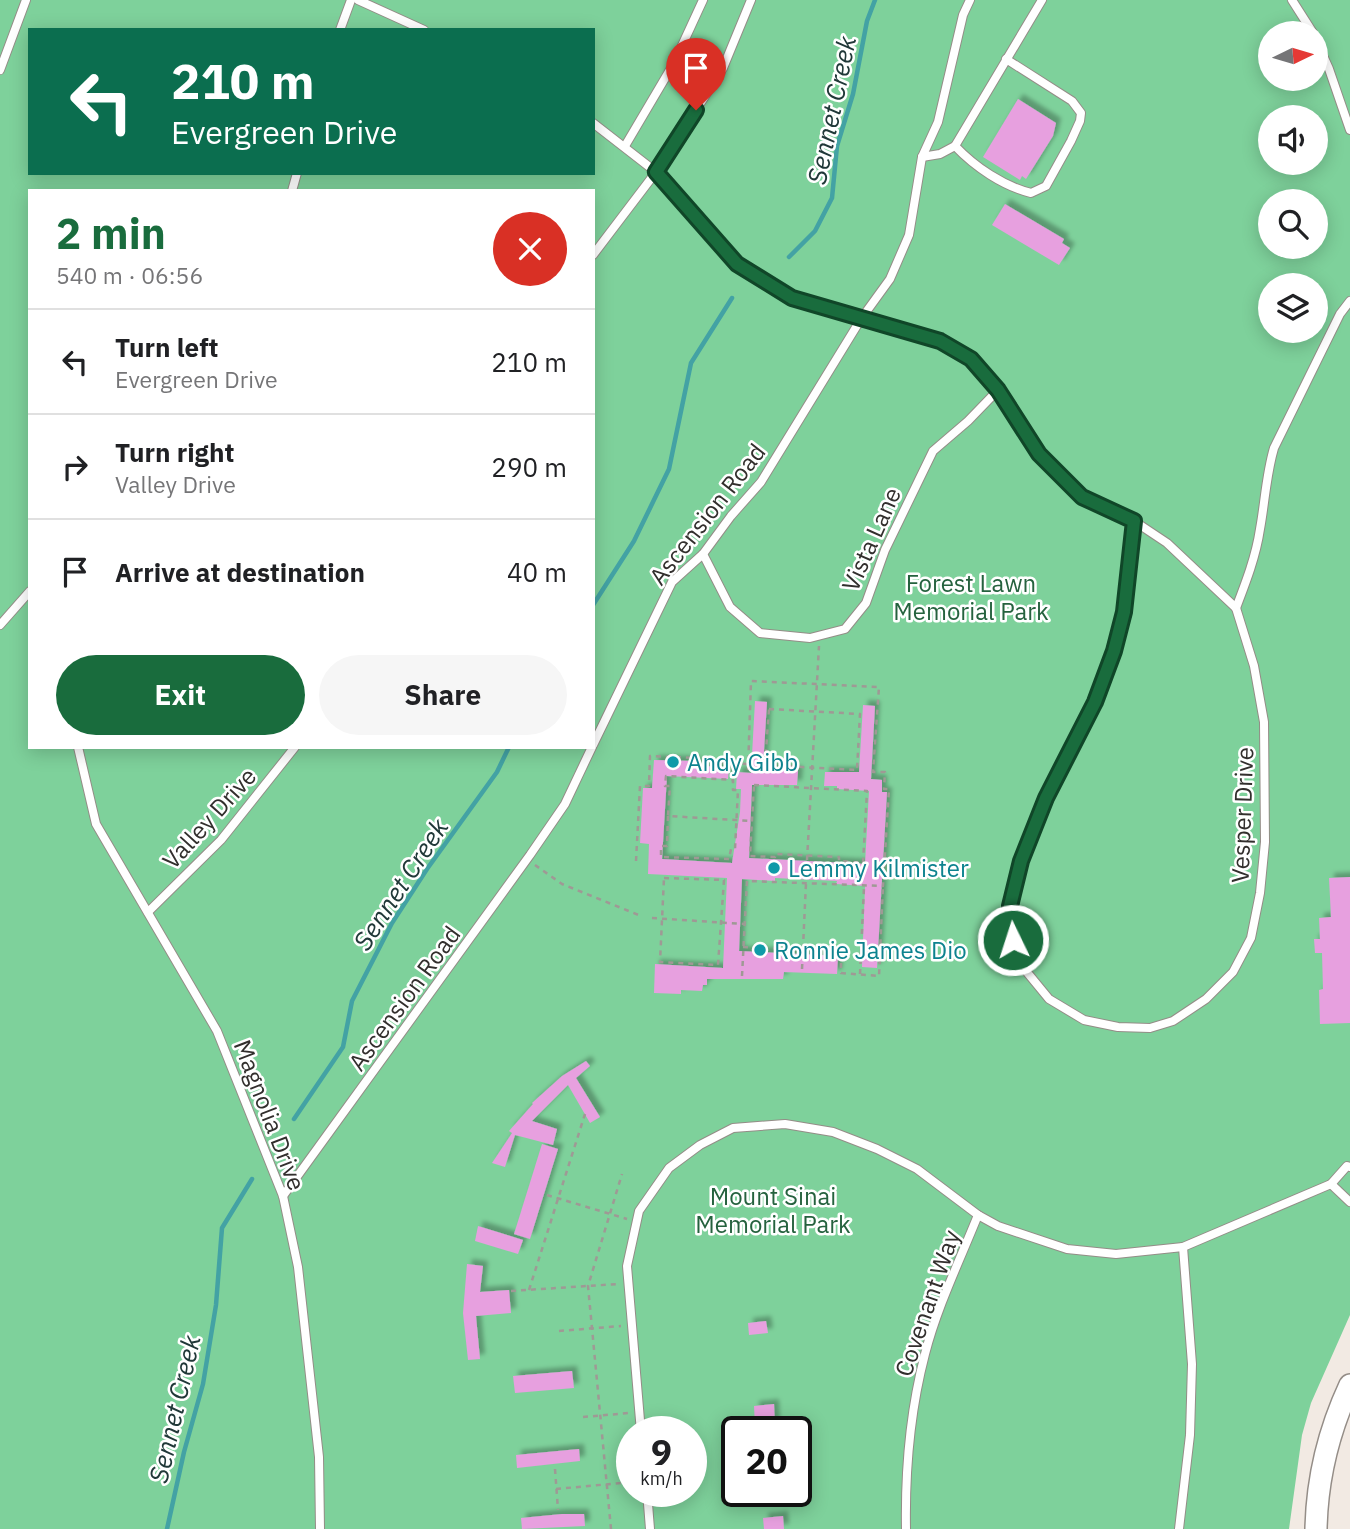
<!DOCTYPE html>
<meta charset="utf-8">
<style>
:root{--surface:#fff;--page:#f6f6f6;--text:#202124;--muted:#757577;--line:#e0e0e0;--accent:#196c3d}
body{margin:0;font-family:"IBM Plex Sans",sans-serif;background:var(--page);color:var(--text);height:100vh;display:flex;flex-direction:column;font-size:26px;white-space:nowrap}
*{box-sizing:border-box;margin:0}
p{font-size:23px;color:var(--muted)}
.icon{flex:none;width:38px;height:38px;fill:none;stroke:currentColor;stroke-width:2;stroke-linecap:round;stroke-linejoin:round}
.map{position:relative;flex:1;overflow:hidden}
.sheet{position:absolute;left:28px;top:189px;width:567px;height:560px;display:flex;flex-direction:column;background:var(--surface);border-radius:0px;box-shadow:0 4px 18px #0003}
.sheet>*{flex:none}
.banner{position:absolute;left:28px;top:28px;width:567px;height:147px;border-radius:0px;box-shadow:0 4px 18px #0003;background:#0b6e4f;color:#fff;overflow:hidden}
.needle{width:46px;rotate:85deg}
.controls{position:absolute;left:1258px;top:21px;display:grid;gap:14px}
.controls a{display:grid;place-items:center;width:70px;height:70px;border-radius:50%;background:var(--surface);box-shadow:0 4px 18px #0003;font-size:35px}
.speed{position:absolute;left:616px;top:1416px;display:flex;gap:14px;font-size:35px;font-weight:700;text-align:center}
.speed>*{display:grid;place-content:center;width:91px;height:91px;border-radius:50%;background:var(--surface);box-shadow:0 4px 18px #0003;line-height:1}
.speed small{font-size:18px;font-weight:400}
.speed .limit{border:4px solid #111;border-radius:10px;background:#fff;color:#111}
.pin{position:absolute;display:grid;place-items:center;width:60px;height:60px;color:#fff;margin:-72px -30px;border-radius:50% 50% 50% 0;rotate:-45deg;box-shadow:0 0 7px #0007}
.pin .icon{rotate:45deg}
.me{position:absolute;width:77px;margin:-38px;rotate:356deg;stroke-linejoin:round;filter:drop-shadow(0 0 5px #0008)}
.turn{display:flex;align-items:center;gap:24px;height:147px;padding:0 28px;font-size:32px}
.turn .icon{width:91px;height:91px;stroke-width:2.5}
.turn b{display:block;font-size:49px;line-height:60px}
.round{display:grid;place-items:center;flex:none;width:74px;height:74px;border-radius:37px;background:var(--page)}
.overview{display:flex;align-items:center;justify-content:space-between;height:119px;padding:0 28px}
h1{font-size:42px;font-weight:700;line-height:52px;color:var(--accent)}
.action{display:flex;gap:14px;margin-top:auto;padding:14px 28px}
.action a{flex:1;height:80px;border-radius:42px;background:var(--accent);color:#fff;font-size:28px;font-weight:700;line-height:80px;text-align:center}
.action a+a{background:var(--page);color:var(--text)}
ul{padding:0;list-style:none}
li{display:flex;align-items:center;gap:21px;height:105px;padding:0 28px;border-top:2px solid var(--line)}
li div{flex:1}
li b{display:block;font-size:26px}
li em{font-style:normal}
.map>svg:first-child{display:block}
.green{fill:#7ed19b;fill-rule:evenodd}
.lines{fill:none;stroke-linecap:round;stroke-linejoin:round}
.stream{stroke:#43a2a4;stroke-width:4.5}
.building{fill:#e7a0df;filter:url(#shadow)}
.lane-casing{stroke:#948d87;stroke-width:10}
.secondary-casing{stroke:#948d87;stroke-width:24}
.path{stroke:#9f9995;stroke-width:2.5;stroke-dasharray:5 5;stroke-linecap:butt}
.lane{stroke:#fff;stroke-width:8}
.secondary{stroke:#fff;stroke-width:21}
.route-casing{stroke:#104628;stroke-width:18}
.route{stroke:#196c3d;stroke-width:12}
.culture-dot{fill:#0f9aa8;stroke:#fff;stroke-width:2.5}
.labels{text-anchor:middle;dominant-baseline:central;stroke-width:5;stroke-linejoin:round;paint-order:stroke}
.street-label{font-size:24px;fill:#322f2d;stroke:#fff}
.park-label{font-size:24px;fill:#25623e;stroke:#fff}
.culture-label{font-size:24px;fill:#0d838f;stroke:#fff;text-anchor:start}
.water-label{font-size:26px;font-style:italic;fill:#203838;stroke:#fff}
</style>
<div class="map">
<svg width="1350" height="1529" viewBox="0 0 1350 1529">
<defs>
<filter id="shadow"><feDropShadow dx="5" dy="-5" stdDeviation="2" flood-color="#0004"/></filter>
</defs>
<rect width="100%" height="100%" fill="#f2eae3"/>
<!-- green -->
<path class="green" d="M0 0H1350V1315L1311 1403 1302 1435 1289 1529H0ZM30 30H593V173H30ZM1270 33H1316V79H1270ZM1270 117H1316V163H1270ZM30 191H593V747H30ZM1270 201H1316V247H1270ZM1270 285H1316V331H1270ZM632 1432H691V1491H632ZM737 1432H796V1491H737Z"/>
<g class="lines">
<!-- stream -->
<g class="stream">
<polyline points="789,257 815,231 832,198 837,146 853,94 867,21 875,0"/>
<polyline points="593,605 634,541 669,469 691,363 732,298"/>
<polyline points="294,1119 343,1047 352,1001 392,923 427,869 497,772 509,747"/>
<polyline points="167,1529 184,1452 203,1384 216,1305 222,1228 252,1179"/>
</g>
</g>
<!-- building -->
<g class="building">
<polygon points="1018,99 1056,123 1053,136 1026,179 1022,176 1020,180 983,157"/>
<polygon points="1005,204 1064,239 1062,243 1070,248 1059,265 992,225"/>
<polygon points="755,701 767,702 763,767 798,771 797,785 752,785 749,858 865,864 869,791 837,789 837,786 824,786 825,772 859,772 863,705 875,706 871,779 882,780 882,792 887,792 877,968 862,967 865,886 836,884 837,881 775,878 775,881 742,879 739,951 838,956 837,974 784,972 783,979 707,979 707,985 703,985 702,991 681,990 681,994 654,993 655,964 723,968 727,878 648,874 649,844 640,843 643,788 652,788 654,760 696,761 696,766 729,767 728,779 667,776 662,859 732,863 740,812 741,789 736,789 737,772 751,773"/>
<polygon points="1350,877 1350,1023 1320,1024 1319,990 1323,989 1322,953 1315,953 1314,939 1320,939 1319,918 1331,917 1329,878"/>
<polygon points="586,1061 590,1066 576,1078 600,1117 590,1123 568,1085 532,1121 557,1129 553,1145 515,1135 505,1167 492,1163 512,1133 509,1131 533,1104 532,1103 562,1076"/>
<polygon points="542,1144 558,1149 530,1239 514,1234"/>
<polygon points="478,1226 523,1240 518,1254 475,1241"/>
<polygon points="467,1264 483,1266 480,1292 509,1290 511,1313 476,1316 480,1359 468,1360 463,1313"/>
<polygon points="766,1321 768,1333 749,1335 748,1323"/>
<polygon points="572,1371 574,1388 515,1393 513,1376"/>
<polygon points="774,1404 775,1425 755,1427 754,1406"/>
<polygon points="579,1449 580,1461 517,1468 516,1455"/>
<polygon points="562,1514 584,1514 585,1526 522,1529 521,1518"/>
<polygon points="783,1516 784,1529 764,1529 763,1518"/>
</g>
<g class="lines">
<defs>
<g id="lane">
<polyline points="358,0 424,30"/>
<polyline points="1292,0 1313,33"/>
<polyline points="340,30 351,0"/>
<polyline points="1316,40 1329,69 1350,130"/>
<polyline points="0,70 26,0"/>
<polyline points="593,123 656,172 737,264 791,298 940,340 971,359 998,390 1039,455 1082,497 1134,521 1167,543 1236,608 1254,666 1264,722 1265,842 1260,893 1251,938 1233,972 1206,999 1173,1021 1150,1028 1118,1027 1084,1020 1049,999 1026,971 1013,940 1010,906 1021,861 1046,798 1095,702 1114,651 1123,612 1134,521"/>
<polyline points="625,146 674,63 703,0"/>
<path d="M955 146C975 167 1003 186 1031 193L1046 186 1071 141 1080 121 1081 113 1072 101 1006 59"/>
<polyline points="922,157 940,154 955,146 1042,0"/>
<polyline points="292,191 297,173"/>
<polyline points="593,255 656,172 723,68 751,0"/>
<polyline points="703,554 730,607 760,633 810,638 845,629 866,603 885,550 933,451 968,421 998,390"/>
<path d="M1236 608C1246 582 1256 556 1260 529 1265 502 1266 475 1274 448L1340 314 1350 301"/>
<polyline points="0,625 30,591"/>
<polyline points="593,745 672,582 703,554 731,516 761,482 861,319 890,279 909,235 922,157 938,122 963,15 970,0"/>
<polyline points="78,747 96,824 217,1031 283,1196 298,1267 319,1457 320,1529"/>
<polyline points="148,912 221,840 295,747"/>
<polyline points="1331,1184 1350,1202"/>
<polyline points="283,1196 530,855 565,804 592,747"/>
<polyline points="641,1432 627,1266 639,1211 669,1168 700,1145 733,1128 785,1124 833,1132 877,1149 917,1169 978,1215 998,1226 1067,1249 1116,1254 1183,1247 1331,1184 1347,1166 1350,1167"/>
<polyline points="647,1491 650,1529"/>
<path d="M906 1529C905 1470 910 1411 925 1354 937 1307 960 1260 978 1215"/>
<polyline points="1179,1529 1190,1435 1192,1364 1183,1247"/>
</g>
<path id="secondary" d="M1316 1529C1317 1479 1329 1430 1350 1385"/>
</defs>
<!-- lane casing -->
<use href="#lane" class="lane-casing"/>
<!-- secondary casing -->
<use href="#secondary" class="secondary-casing"/>
<!-- path -->
<g class="path">
<polygon points="769,709 860,714 857,770 765,765"/>
<polygon points="754,785 867,791 863,863 839,861 839,857 775,854 775,857 750,856"/>
<polyline points="668,816 667,846 661,846 661,857 729,859 731,849 735,849 738,790 733,790 733,780 666,776 665,786 670,786 668,816 752,821"/>
<polyline points="807,860 819,646"/>
<polyline points="636,861 640,786 649,786 650,756 698,758 699,762 748,764"/>
<polyline points="535,865 562,884 641,916"/>
<polygon points="664,878 724,880 718,965 660,962"/>
<polyline points="652,918 744,924"/>
<polyline points="743,947 841,951 841,973 879,976 883,886"/>
<polyline points="802,969 806,883"/>
<polyline points="860,974 864,887"/>
<polyline points="742,976 747,881 883,886 889,789 884,789 885,772 873,772 879,687 751,681 748,770"/>
<polyline points="547,1195 627,1219"/>
<polyline points="529,1290 585,1114"/>
<polyline points="511,1291 618,1284"/>
<polyline points="559,1331 621,1326"/>
<polyline points="583,1417 629,1413"/>
<polyline points="555,1469 558,1510"/>
<polyline points="556,1489 632,1482"/>
<polyline points="611,1529 588,1286 622,1174"/>
</g>
<!-- lane -->
<use href="#lane" class="lane"/>
<!-- secondary -->
<use href="#secondary" class="secondary"/>
</g>
<g class="lines">
<defs>
<polyline id="route" points="696,110 656,172 737,264 792,298 940,341 971,359 998,390 1039,454 1082,497 1134,521 1124,612 1114,651 1095,702 1046,798 1021,861 1010,906 1013,940"/>
</defs>
<!-- route casing -->
<use href="#route" class="route-casing"/>
<!-- route -->
<use href="#route" class="route"/>
</g>
<!-- markers -->
<g class="culture-dot">
<circle cx="673" cy="762" r="7"/>
<circle cx="774" cy="868" r="7"/>
<circle cx="760" cy="950" r="7"/>
</g>
<g class="labels">
<!-- street labels -->
<g class="street-label">
<text transform="translate(707 514) rotate(-52)">Ascension Road</text>
<text transform="translate(871 539) rotate(-66)">Vista Lane</text>
<text transform="translate(1242 815) rotate(-88)">Vesper Drive</text>
<text transform="translate(209 818) rotate(-48)">Valley Drive</text>
<text transform="translate(404 998) rotate(-54)">Ascension Road</text>
<text transform="translate(270 1115) rotate(69)">Magnolia Drive</text>
<text transform="translate(927 1303) rotate(-71)">Covenant Way</text>
</g>
<!-- park labels -->
<g class="park-label">
<text x="971" y="583">Forest Lawn<tspan x="971" dy="28">Memorial Park</tspan></text>
<text x="773" y="1196">Mount Sinai<tspan x="773" dy="28">Memorial Park</tspan></text>
</g>
<!-- culture labels -->
<g class="culture-label">
<text x="687" y="762">Andy Gibb</text>
<text x="788" y="868">Lemmy Kilmister</text>
<text x="774" y="950">Ronnie James Dio</text>
</g>
<!-- water labels -->
<g class="water-label">
<text transform="translate(831 110) rotate(-78)">Sennet Creek</text>
<text transform="translate(400 884) rotate(-57)">Sennet Creek</text>
<text transform="translate(174 1409) rotate(-77)">Sennet Creek</text>
</g>
</g>
</svg>
<div class="controls">
<a><svg class="needle" viewBox="-14 -14 28 28"><path d="M0-13l5 13h-10z" fill="#e53935"/><path d="M0 13l5-13h-10z" fill="#757577"/></svg></a>
<a><svg class="icon" aria-label="sound" viewBox="0 0 24 24"><path d="M4 9h4l5-4v14l-5-4H4zM17 9q2 3 0 6"/></svg></a>
<a><svg class="icon" aria-label="search" viewBox="0 0 24 24"><circle cx="10" cy="10" r="6"/><path d="M15 15l6 6"/></svg></a>
<a><svg class="icon" aria-label="layers" viewBox="0 0 24 24"><path d="M12 4l9 5-9 5-9-5zM3 14l9 5 9-5"/></svg></a>
</div>
<div class="speed"><div>9<small>km/h</small></div><div class="limit">20</div></div>
<div class="pin" style="left:696px;top:110px;background:#d93025"><svg class="icon" aria-label="arrive" viewBox="0 0 24 24"><path d="M6 21V4h12l-3 4 3 4H6"/></svg></div>
<svg class="me" style="left:1013px;top:940px" viewBox="-20 -20 40 40"><circle r="17" fill="#196c3d" stroke="#fff" stroke-width="3"/><path d="M0-11L8 9 0 5-8 9z" fill="#fff"/></svg>
<div class="banner">
<div class="turn"><svg class="icon" aria-label="left" viewBox="0 0 24 24"><path d="M17 20v-9H6M10 6l-5 5 5 5"/></svg><div><b>210 m</b>Evergreen Drive</div></div>
</div>
<section class="sheet">
<div class="overview"><div><h1>2 min</h1><p>540 m · 06:56</p></div><a class="round" style="background:#d93025;color:#fff"><svg class="icon" aria-label="close" viewBox="0 0 24 24"><path d="M6 6l12 12M18 6L6 18"/></svg></a></div>
<ul>
<li><svg class="icon" aria-label="left" viewBox="0 0 24 24"><path d="M17 20v-9H6M10 6l-5 5 5 5"/></svg><div><b>Turn left</b><p>Evergreen Drive</p></div><em>210 m</em></li>
<li><svg class="icon" aria-label="right" viewBox="0 0 24 24"><path d="M7 20v-9h11M14 6l5 5-5 5"/></svg><div><b>Turn right</b><p>Valley Drive</p></div><em>290 m</em></li>
<li><svg class="icon" aria-label="arrive" viewBox="0 0 24 24"><path d="M6 21V4h12l-3 4 3 4H6"/></svg><div><b>Arrive at destination</b></div><em>40 m</em></li>
</ul>
<div class="action"><a>Exit</a><a>Share</a></div>
</section>
</div>
